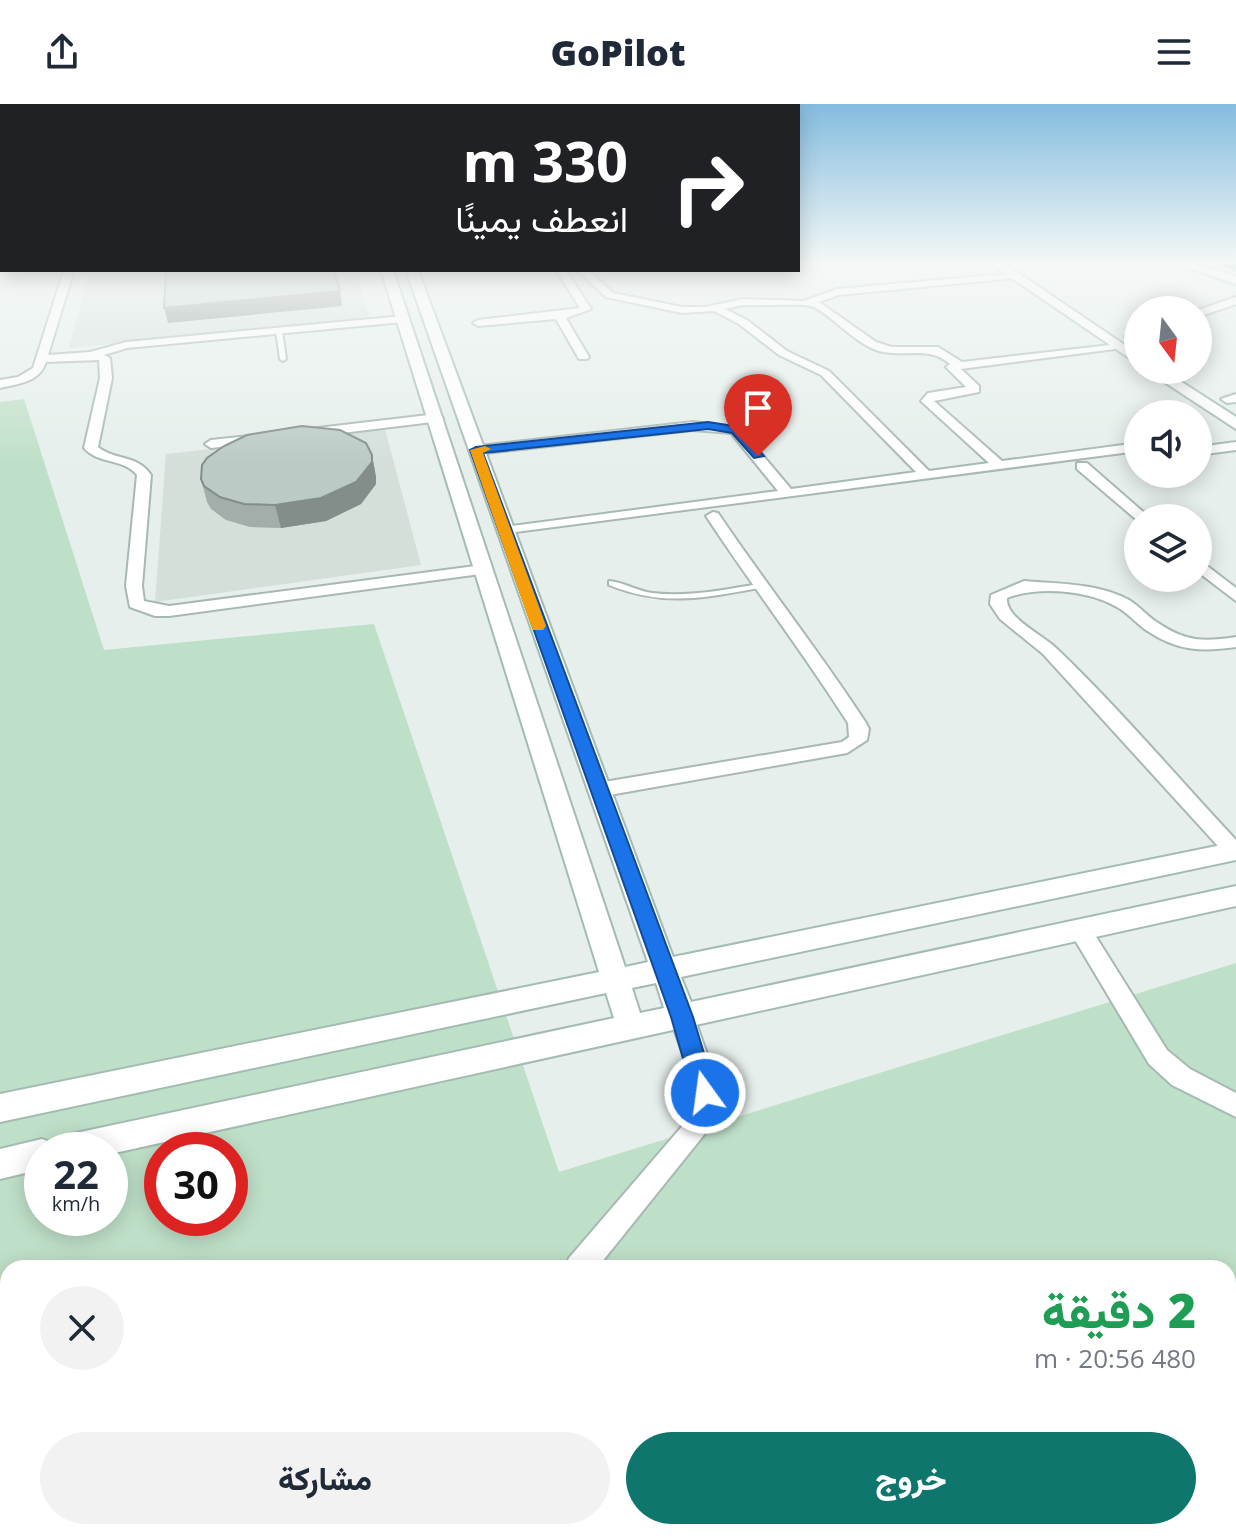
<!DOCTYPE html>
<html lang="ar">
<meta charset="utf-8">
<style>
:root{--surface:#fff;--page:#f2f2f3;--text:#1f2937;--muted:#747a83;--accent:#0f766e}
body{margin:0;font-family:"Open Sans",Vazirmatn,sans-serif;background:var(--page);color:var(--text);direction:rtl;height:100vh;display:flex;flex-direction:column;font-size:30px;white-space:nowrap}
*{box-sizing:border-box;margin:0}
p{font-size:26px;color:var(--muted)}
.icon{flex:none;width:44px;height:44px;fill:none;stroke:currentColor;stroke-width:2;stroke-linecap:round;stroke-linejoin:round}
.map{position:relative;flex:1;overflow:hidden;direction:ltr}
.side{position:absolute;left:0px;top:1156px;width:1236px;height:280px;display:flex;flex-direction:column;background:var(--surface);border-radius:24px 24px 0 0;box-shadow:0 4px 20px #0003;direction:rtl}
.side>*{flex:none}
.top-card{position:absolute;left:0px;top:0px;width:800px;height:168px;box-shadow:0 4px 20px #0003;direction:rtl;background:#202124;color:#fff;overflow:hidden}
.needle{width:52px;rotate:165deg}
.tools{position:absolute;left:1124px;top:192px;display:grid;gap:16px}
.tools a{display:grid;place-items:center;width:88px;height:88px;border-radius:50%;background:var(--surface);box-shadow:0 4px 20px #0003;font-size:40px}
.speed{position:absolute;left:24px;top:1028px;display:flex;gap:16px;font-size:40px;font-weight:700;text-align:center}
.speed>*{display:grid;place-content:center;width:104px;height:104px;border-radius:50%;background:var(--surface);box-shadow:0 4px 20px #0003;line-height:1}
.speed small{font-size:20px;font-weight:400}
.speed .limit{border:12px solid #d22;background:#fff;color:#111}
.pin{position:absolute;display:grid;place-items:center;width:68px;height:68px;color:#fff;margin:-82px -34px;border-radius:50% 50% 50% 0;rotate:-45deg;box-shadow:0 0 8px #0007}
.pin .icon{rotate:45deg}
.me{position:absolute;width:88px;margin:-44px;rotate:346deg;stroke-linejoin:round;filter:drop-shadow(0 0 6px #0008)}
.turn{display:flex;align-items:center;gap:28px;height:168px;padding:0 40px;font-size:36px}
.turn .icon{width:104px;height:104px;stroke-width:2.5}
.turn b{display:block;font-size:56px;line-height:68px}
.round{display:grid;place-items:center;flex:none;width:84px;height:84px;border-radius:42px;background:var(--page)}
.summary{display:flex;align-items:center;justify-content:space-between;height:136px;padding:0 40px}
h1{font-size:48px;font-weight:800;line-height:60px;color:#1e9e55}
.action{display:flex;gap:16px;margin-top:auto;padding:16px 40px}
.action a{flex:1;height:92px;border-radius:48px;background:var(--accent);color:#fff;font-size:32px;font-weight:800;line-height:92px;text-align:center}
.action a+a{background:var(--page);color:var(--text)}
header{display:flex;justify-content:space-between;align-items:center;height:104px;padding:0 40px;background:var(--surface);font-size:36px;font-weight:800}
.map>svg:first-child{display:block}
.built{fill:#d4dfda}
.green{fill:#bfe0c8;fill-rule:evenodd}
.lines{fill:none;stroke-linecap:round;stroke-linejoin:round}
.lane-casing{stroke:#a8b8b2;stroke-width:4}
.street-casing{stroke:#a8b8b2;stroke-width:4}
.secondary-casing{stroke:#a4bbb3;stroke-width:4}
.highway-casing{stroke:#c2cac8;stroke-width:4}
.lane{fill:#fff;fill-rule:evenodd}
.street{fill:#fff;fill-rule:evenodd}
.secondary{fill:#fff;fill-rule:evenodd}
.highway{fill:#2f6f62;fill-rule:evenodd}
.wall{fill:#a1aea9}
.shaded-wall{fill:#838d89}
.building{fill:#bbcac4;stroke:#838d89;stroke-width:2}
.route{fill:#1a73e8;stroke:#114b97;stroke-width:2}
.slow{fill:#f59e0b}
</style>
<header><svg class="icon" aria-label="menu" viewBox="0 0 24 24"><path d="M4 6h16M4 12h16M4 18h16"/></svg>GoPilot<svg class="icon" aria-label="share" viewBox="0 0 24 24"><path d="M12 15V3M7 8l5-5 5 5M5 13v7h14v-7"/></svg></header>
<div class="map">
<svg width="1236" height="1436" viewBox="0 0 1236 1436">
<rect width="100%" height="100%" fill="#e6efeb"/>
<!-- built -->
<g class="built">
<polygon points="90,166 357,166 370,216 69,244"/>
<polygon points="385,325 421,461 155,498 166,350"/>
</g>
<!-- green -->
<path class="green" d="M24 295 104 546 374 520 559 1068 1236 859V1436H0V298ZM42 1046H110V1114H42ZM162 1046H230V1114H162ZM8 1164H1228V1428H8Z"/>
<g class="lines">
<defs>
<g id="lane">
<polygon points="279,225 282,227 286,255 283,257 280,255 276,227"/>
<path d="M609 477C623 478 637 487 652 489 688 493 724 486 759 480L763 482 759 484C704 494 663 503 609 481Z"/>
</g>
<g id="street">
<path d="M64 166H74L48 251 90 248 126 238 403 212 408 215 403 218 127 244 104 251 110 254 112 274 98 343C115 357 137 350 151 371L142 482 144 497 169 502 483 461 491 466 488 469 169 512H155L130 503 126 482 137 371C124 354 99 361 84 344L100 274 99 256 46 258C40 278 18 280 0 284V276L18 273 33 264Z"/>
<polygon points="556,166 566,166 591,205 566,214 589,253 587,255 579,255 556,215 478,222 473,219 478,216 580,204"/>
<path d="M577 166H588L613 189 682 203H705L743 195 804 197 837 185 1017 169 1014 174 839 191 819 198 876 238 892 243H938L962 258 1119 240 1121 242 1115 245 961 265 979 282V288L934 297 1002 357 1138 339V347L500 430V424L505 423 778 387 731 329 693 326 476 350 469 346 471 343 693 318 739 323 791 385 916 368 821 271 779 251 739 220 714 207 682 209 606 193ZM743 201C759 202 799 199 811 202 828 207 853 239 879 247 905 254 928 241 950 260L946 263 966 283 928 289 921 297 989 359 929 367 829 267 787 247 747 216 725 205Z"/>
<polygon points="1236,193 1236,200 1198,213 1198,206"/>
<polygon points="1138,229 1138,235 1125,233 1126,231"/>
<polygon points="1236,290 1236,298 1227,299 1221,295"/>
<polygon points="437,310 443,314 441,317 309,333 303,329 309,325"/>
<polygon points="258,331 263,332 263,338 211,344 205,340 211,336"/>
<polygon points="1236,338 1236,346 1198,351 1198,343"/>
<polygon points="1077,359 1087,359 1150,414 1138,414 1138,417 1077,365"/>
<path d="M713 408 718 409C766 480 819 547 866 619L869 625 867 636 847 649 598 693 591 691 588 686 591 681 598 679 842 638 849 633 848 619C803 548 752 482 706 412Z"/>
<polygon points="1198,455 1236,484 1236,497 1198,468"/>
<path d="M1024 477C1058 480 1098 479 1129 496 1139 502 1148 513 1158 519 1186 538 1204 538 1236 533V543C1201 548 1177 547 1146 526 1136 519 1128 509 1117 503 1087 486 1038 482 1007 494 1005 514 1043 531 1056 544 1119 604 1176 672 1236 736V754L1227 752 1043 550 1000 515 990 500 991 491Z"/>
<polygon points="1080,817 1088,820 1167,946 1190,965 1236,989 1236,1013 1172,981 1149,960 1069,826 1072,820"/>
<polygon points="682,903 690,906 694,913 709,956 715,983 712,1011 707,1027 597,1164 565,1164 569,1154 684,1020 690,983 685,956 670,913 674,906"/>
<polygon points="286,1428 332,1428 328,1436 282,1436"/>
<polygon points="349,1428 386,1428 390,1436 353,1436"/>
</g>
<g id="secondary">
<polygon points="988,158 1002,158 1138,250 1138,260"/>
<polygon points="1171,158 1189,158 1236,172 1236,180"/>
<path d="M381 166H393L625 863 648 858 406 166H418L673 853 1236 738V756L681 873 691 898 1236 782V802L110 1050V1046H42V1065L0 1075V1045L42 1035 50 1038 62 1032 614 914 606 889 0 1018V990L599 868ZM656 879 664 904 640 909 632 884Z"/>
<polygon points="1146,266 1163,266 1236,313 1236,325"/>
</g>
<polygon id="highway" points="1212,158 1236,159 1236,166 1214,160"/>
</defs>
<!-- lane casing -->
<use href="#lane" class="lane-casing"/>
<!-- street casing -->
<use href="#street" class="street-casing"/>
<!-- secondary casing -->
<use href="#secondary" class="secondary-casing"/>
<!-- highway casing -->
<use href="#highway" class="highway-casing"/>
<!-- lane -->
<use href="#lane" class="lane"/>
<!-- street -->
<use href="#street" class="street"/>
<!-- secondary -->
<use href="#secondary" class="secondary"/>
<!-- highway -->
<use href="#highway" class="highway"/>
</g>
<!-- wall -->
<polygon class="wall" points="372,351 376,373 376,380 361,400 326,417 281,424 250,423 226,416 211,405 207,398 201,375"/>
<!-- shaded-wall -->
<g class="shaded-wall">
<polygon points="340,187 342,202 168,219 164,204"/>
<polygon points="372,351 376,373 376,380 361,400 326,417 281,424 275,401"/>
</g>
<!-- building -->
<g class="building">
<polygon points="166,166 334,166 340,187 164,204"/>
<polygon points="302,322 340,326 366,339 372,351 372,358 356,378 321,394 275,401 244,400 220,393 204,382 201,375 202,361 207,354 224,342 247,331"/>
</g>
<!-- sky -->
<linearGradient id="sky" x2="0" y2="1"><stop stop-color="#84bce0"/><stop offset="0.44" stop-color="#f4f8f6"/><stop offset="1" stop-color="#f4f8f6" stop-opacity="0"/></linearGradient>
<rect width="1236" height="359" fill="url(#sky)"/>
<!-- route -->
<polygon class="route" points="708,318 739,323 764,352 754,354 732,329 708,325 483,349 693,913 716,989 713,997 705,999 697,997 693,989 671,913 470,346 476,343"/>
<!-- slow -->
<polygon class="slow" points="485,342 491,345 483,349 546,522 543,526 533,526 531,522 470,346"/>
</svg>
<div class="tools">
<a><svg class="needle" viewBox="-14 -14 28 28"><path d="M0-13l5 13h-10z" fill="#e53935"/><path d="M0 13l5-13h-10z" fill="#747a83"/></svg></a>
<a><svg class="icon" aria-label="sound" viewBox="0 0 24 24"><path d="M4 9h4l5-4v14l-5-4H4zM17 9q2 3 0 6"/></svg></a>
<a><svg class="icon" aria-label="layers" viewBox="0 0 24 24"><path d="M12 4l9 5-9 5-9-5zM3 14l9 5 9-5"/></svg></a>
</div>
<div class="speed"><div>22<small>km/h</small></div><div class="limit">30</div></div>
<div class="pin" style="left:758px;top:352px;background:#d93025"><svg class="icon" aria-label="arrive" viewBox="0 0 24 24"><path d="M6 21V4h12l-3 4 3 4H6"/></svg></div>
<svg class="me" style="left:705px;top:989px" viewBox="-20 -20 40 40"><circle r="17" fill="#1a73e8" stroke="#fff" stroke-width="3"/><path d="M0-11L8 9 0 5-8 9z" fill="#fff"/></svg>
<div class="top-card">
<div class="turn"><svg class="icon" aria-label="right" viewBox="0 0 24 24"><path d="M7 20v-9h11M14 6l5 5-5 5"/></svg><div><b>330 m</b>انعطف يمينًا</div></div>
</div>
<section class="side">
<div class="summary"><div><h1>2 دقيقة</h1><p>480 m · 20:56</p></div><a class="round"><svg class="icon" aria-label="close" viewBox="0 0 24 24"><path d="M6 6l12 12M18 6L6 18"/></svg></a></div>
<div class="action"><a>خروج</a><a>مشاركة</a></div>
</section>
</div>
